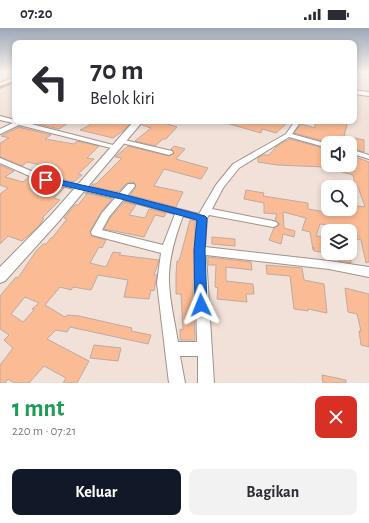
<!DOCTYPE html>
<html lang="id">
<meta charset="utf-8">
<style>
:root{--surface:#fff;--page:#f2f2f3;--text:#2b2b33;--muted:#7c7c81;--accent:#111827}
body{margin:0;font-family:"Alegreya Sans",sans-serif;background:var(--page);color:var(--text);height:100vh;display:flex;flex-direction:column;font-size:15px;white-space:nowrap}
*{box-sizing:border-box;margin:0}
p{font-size:13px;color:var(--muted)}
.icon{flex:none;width:22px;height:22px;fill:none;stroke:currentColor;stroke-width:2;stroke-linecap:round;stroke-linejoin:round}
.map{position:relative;height:355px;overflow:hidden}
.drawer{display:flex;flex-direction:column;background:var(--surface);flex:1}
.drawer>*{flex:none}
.banner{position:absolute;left:12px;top:12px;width:345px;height:84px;border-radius:8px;box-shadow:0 2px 6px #0003;background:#fff;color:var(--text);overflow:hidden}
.controls{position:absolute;left:321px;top:108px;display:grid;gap:8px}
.controls a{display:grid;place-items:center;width:36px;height:36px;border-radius:8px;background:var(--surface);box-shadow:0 2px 6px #0003;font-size:20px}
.pin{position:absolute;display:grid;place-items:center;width:34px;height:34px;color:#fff;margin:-17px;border:2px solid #fff;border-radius:50%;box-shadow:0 1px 4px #0007}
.me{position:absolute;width:44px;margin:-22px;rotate:358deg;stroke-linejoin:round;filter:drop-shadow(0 0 3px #0008)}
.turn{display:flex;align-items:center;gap:14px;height:84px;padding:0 12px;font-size:18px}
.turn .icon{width:52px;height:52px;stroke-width:2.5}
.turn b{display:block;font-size:28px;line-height:34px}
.round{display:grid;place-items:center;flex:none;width:42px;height:42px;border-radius:8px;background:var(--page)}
.head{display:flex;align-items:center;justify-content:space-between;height:68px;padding:0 12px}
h1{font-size:24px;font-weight:600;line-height:30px;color:#1e9e55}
.cta{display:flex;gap:8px;margin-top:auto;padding:8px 12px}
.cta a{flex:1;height:46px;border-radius:8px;background:var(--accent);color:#fff;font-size:16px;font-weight:600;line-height:46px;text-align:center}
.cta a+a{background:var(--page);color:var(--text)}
.status{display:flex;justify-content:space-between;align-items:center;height:28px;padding:0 20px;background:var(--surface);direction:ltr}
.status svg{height:11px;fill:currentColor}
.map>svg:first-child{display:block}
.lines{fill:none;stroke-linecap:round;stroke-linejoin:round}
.river{fill:#ce906b;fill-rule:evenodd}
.building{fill:#fbbb94;stroke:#bbaca3;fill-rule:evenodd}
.service-casing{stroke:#a2938a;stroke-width:3.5}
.minor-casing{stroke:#a2938a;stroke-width:2}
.tertiary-casing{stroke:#a2938a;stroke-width:2}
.service{stroke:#fff;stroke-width:2.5}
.minor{fill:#fff;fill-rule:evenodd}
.tertiary{fill:#fff;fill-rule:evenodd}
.route{fill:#1a73e8;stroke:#114b97}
</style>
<div class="status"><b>07:20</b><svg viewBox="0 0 49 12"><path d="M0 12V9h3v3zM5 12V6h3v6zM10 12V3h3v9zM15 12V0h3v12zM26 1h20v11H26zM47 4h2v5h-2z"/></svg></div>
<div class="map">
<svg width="369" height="355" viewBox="0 0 369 355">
<rect width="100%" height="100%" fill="#f1e1d8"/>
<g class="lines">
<!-- river -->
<polygon class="river" points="12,50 15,50 15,55 0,61 0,56"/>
</g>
<!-- building -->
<g class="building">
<polygon points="26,93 59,93 68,95 59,101"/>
<polygon points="94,93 132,93 124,102 113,110 80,102 94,95"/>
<polygon points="144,93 158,93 177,99 166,111 163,111 155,118 135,113 151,100 142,97"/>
<polygon points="227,93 279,93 287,95 276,105 262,101 261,105 226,95"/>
<polygon points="315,93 348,93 344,108 364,112 364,124 350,120 350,115 329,115 294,105 301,96 315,100"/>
<polygon points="19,99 51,107 45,111 74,116 77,113 99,118 87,130 94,131 78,146 82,147 74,154 48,149 59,141 27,134 22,138 0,129 0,115 9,110 1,108"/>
<polygon points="289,111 328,121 328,137 350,137 350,127 369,134 369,234 366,235 361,212 350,210 350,199 320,196 316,208 328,209 328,225 314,223 314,219 313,222 310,204 302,202 306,190 283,184 284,200 295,203 294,209 283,206 281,216 269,212 274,200 280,196 275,192 277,186 264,185 264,175 244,171 246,162 264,165 263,168 308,175 308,181 338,186 349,187 348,181 350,181 350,177 365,179 358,159 356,159 354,152 353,147 324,139 277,137 258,134 258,130 263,127 269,127 276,119 285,113 287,113"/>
<polygon points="128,118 169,128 174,125 171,121 174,118 185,121 176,131 208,140 201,151 164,141 154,158 183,164 176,179 130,167 136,159 134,154 127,155 118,164 91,158 93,156 96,156 122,130 115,129"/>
<polygon points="0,137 14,143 5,149 23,154 29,149 43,155 64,160 54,170 60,172 42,190 44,190 39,198 22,213 8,208 0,216 0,166 8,160 0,157"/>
<path d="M86 165 112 171 101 184 90 203 92 208 106 212 102 220 99 219 90 235 106 239 113 224 121 225 119 227 159 232 154 247H157L154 263 151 262 149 271 124 269 128 252 98 247 91 262 73 259 71 262 60 259 45 277 65 289 67 287 79 288 132 300 131 303 151 307 148 316 70 299 67 304 56 302 47 311 89 333 77 355H63L66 350 44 338 29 355H14L8 351 5 355H0V337L13 320 4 312 9 307 0 301V268L16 249 18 250 36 223 43 216H46L51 210H52L67 191 64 190 75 177H78L87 166H85ZM25 269 39 275 32 281 34 282 23 294 11 286Z"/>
<polygon points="124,174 136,177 129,187 145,190 149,181 166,185 164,189 155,187 144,209 104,201 110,190"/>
<polygon points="190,192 195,193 193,266 195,312 180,312 180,301 183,302 181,266 176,266 176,247 177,233 179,233 181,226"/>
<polygon points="212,209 235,211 235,218 212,216"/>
<polygon points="337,225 350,225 351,235 338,233"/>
<polygon points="208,229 251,234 252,242 226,239 226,253 253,256 254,266 246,266 247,274 217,271 218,260 215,259 216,237 208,237"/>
<polygon points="266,237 302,240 304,252 324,256 327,285 308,281 308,283 294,281 290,248 267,246"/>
<polygon points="345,260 369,266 369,319 361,317 359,303 361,303 357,286 348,284"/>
<polygon points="94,317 121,320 118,333 90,330"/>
<polygon points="322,347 346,352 346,355 323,355"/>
</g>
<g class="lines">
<defs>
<polyline id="service" points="360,44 369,45"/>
<g id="minor">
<polygon points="15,49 15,52 0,58 0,55"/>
<polygon points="354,62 369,64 369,68 354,66"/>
<polygon points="0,88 117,118 119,119 115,121 19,97 0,106 0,101 13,95 0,92"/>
<path d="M295 93H301L292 106 328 116V120L289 109 239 140 223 160 212 181 273 193 276 194 278 196 276 198 273 199 209 187 207 190 205 219 329 233 369 239V249L329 241 206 227 214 355H198V328H180L185 355H169L157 255 161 225 96 208 92 207 91 204 102 185 115 170 43 154 0 135V130L48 150 119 166 128 156H134L135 158 127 168 199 186 216 157 233 136 286 106ZM123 172 175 186 163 217 102 202 109 189ZM183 188 197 192 195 222 197 314H178C175 295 170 275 169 255 168 232 175 209 183 188Z"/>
<polygon points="120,111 172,123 173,125 169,127 118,114 118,112"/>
<polygon points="350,121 369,127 369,131 350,125"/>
</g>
<polygon id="tertiary" points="134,93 143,93 59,193 5,253 0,255 0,239 51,187"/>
</defs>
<!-- service casing -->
<use href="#service" class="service-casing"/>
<!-- minor casing -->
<use href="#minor" class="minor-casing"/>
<!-- tertiary casing -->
<use href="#tertiary" class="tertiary-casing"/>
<!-- service -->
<use href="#service" class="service"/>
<!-- minor -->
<use href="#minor" class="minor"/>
<!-- tertiary -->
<use href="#tertiary" class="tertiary"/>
</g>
<!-- sky -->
<linearGradient id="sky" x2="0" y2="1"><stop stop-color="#9da6b6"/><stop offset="0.47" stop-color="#f9f2ed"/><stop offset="1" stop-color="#f9f2ed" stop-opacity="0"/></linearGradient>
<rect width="369" height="93" fill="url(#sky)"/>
<!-- route -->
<polygon class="route" points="46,149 122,166 205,188 207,190 205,222 207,277 206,281 201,283 197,281 195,277 194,222 197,192 121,171 43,153 42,152 43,150"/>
</svg>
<div class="controls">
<a><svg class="icon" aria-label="sound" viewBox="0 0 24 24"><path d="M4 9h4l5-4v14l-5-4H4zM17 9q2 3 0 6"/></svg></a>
<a><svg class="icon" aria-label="search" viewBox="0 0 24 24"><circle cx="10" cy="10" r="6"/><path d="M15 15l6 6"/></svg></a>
<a><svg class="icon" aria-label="layers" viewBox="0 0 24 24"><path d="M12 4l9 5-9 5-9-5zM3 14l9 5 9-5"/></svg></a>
</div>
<div class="pin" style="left:46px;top:152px;background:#d93025"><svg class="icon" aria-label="arrive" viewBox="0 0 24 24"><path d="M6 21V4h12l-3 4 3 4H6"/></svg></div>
<svg class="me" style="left:201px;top:277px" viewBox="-20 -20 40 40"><path d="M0-17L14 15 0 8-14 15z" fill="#1a73e8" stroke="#fff" stroke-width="4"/></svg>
<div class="banner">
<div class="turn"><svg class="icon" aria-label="left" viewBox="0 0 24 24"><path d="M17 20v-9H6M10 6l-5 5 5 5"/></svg><div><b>70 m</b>Belok kiri</div></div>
</div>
</div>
<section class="drawer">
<div class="head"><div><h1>1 mnt</h1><p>220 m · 07:21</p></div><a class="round" style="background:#d93025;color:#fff"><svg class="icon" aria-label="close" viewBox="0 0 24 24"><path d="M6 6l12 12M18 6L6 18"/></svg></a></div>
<div class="cta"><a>Keluar</a><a>Bagikan</a></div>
</section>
